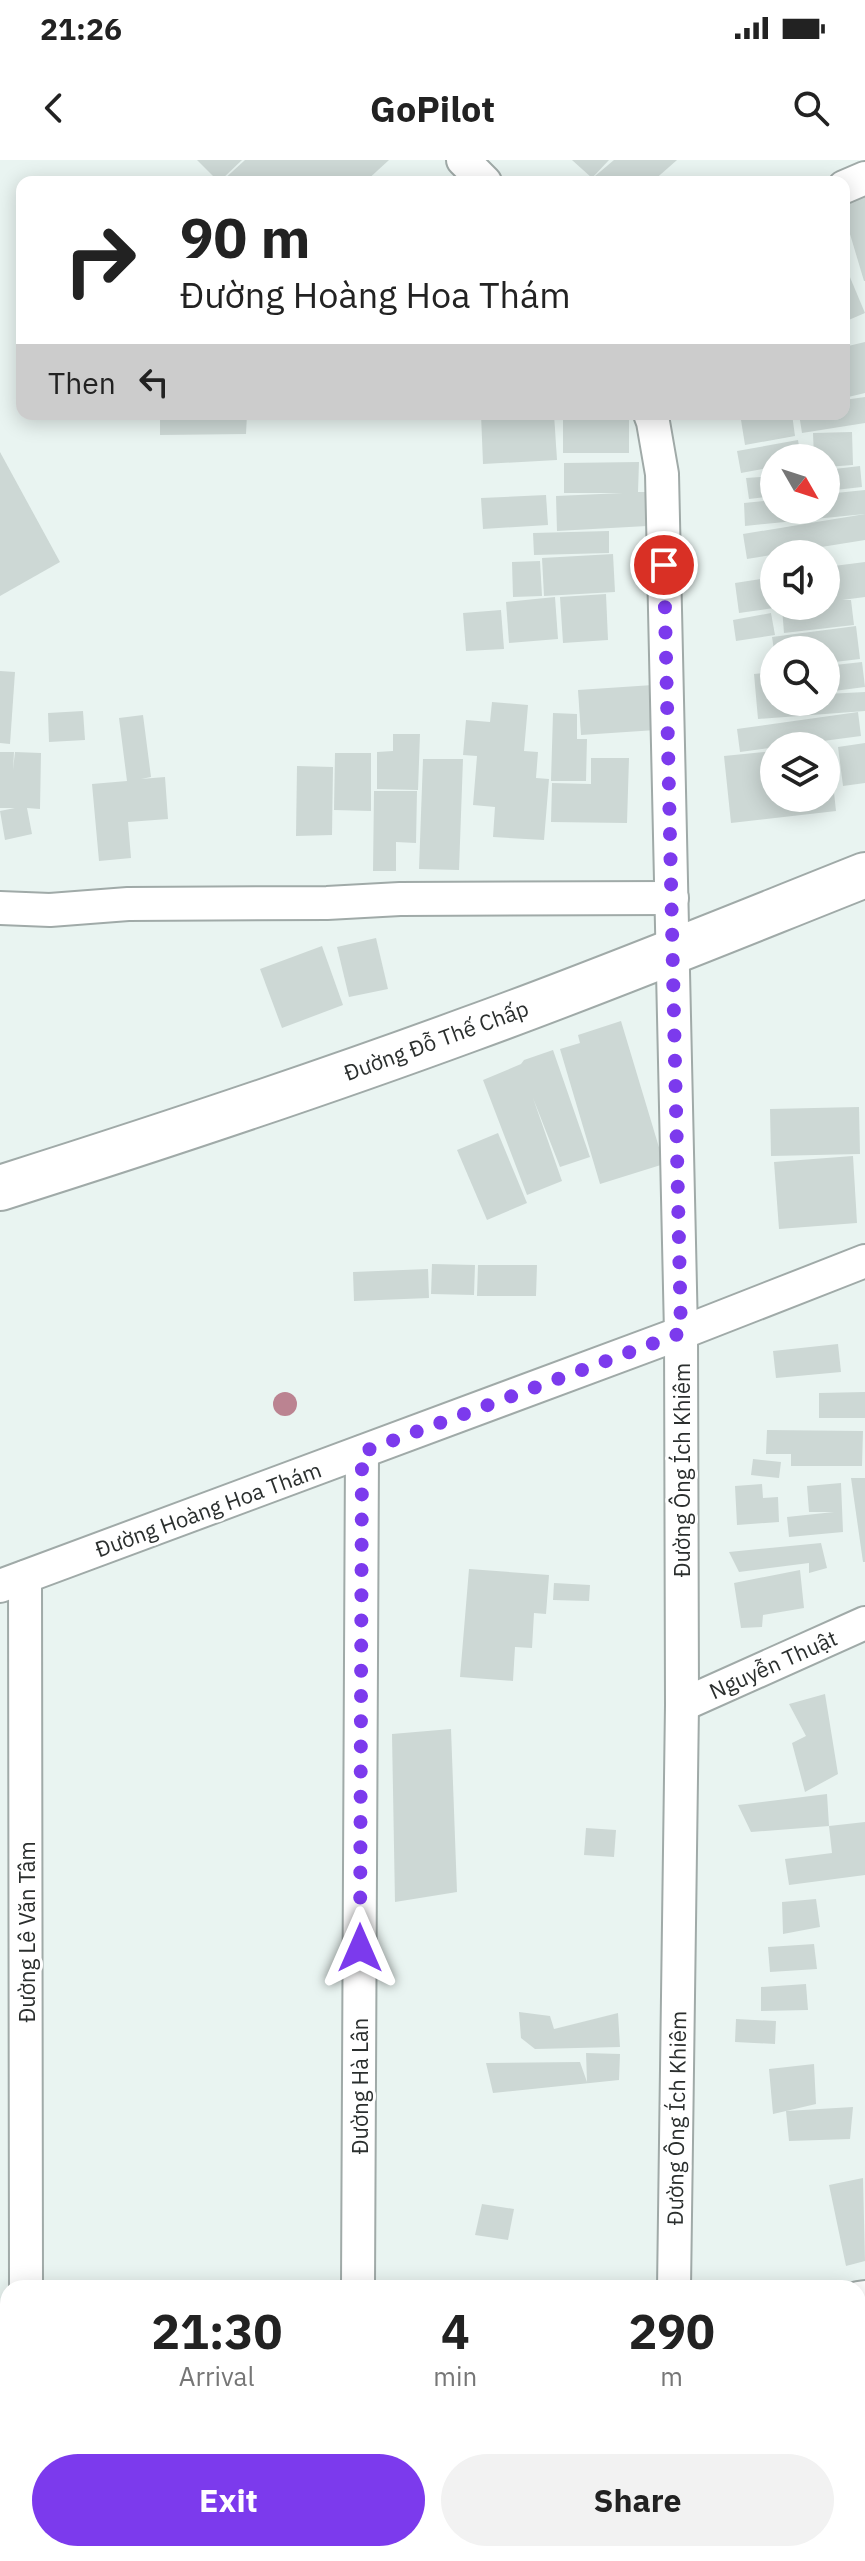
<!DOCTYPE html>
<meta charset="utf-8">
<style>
:root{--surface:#fff;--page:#f2f2f2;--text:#222;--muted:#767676;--accent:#7c3aed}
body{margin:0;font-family:"IBM Plex Sans",sans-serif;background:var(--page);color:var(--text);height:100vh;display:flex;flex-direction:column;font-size:30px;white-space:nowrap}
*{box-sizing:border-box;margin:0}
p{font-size:26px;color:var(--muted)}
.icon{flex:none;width:44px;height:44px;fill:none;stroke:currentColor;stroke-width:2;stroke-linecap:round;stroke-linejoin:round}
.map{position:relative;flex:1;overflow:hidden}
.panel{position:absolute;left:0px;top:2120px;width:866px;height:282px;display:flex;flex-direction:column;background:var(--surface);border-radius:24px 24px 0 0;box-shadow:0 4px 20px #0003}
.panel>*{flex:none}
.banner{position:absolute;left:16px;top:16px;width:834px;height:244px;border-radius:16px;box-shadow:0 4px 20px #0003;background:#fff;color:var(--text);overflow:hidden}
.needle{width:52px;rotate:129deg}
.fabs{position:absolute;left:760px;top:284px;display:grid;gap:16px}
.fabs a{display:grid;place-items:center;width:80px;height:80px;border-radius:50%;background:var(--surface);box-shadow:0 4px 20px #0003;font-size:40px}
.pin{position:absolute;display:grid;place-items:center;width:68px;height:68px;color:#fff;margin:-34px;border:4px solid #fff;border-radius:50%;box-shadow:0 2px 8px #0007}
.me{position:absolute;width:88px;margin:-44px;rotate:0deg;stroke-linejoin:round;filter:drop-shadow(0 0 6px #0008)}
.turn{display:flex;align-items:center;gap:28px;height:168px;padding:0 32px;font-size:36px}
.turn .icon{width:104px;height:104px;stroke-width:2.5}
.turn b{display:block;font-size:56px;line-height:68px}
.then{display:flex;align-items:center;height:76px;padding:0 32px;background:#0003;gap:16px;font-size:30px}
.eta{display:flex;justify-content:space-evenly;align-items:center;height:136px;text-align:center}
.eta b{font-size:48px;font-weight:700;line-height:56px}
.cta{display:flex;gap:16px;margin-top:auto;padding:16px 32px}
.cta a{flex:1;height:92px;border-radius:48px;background:var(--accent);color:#fff;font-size:32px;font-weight:700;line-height:92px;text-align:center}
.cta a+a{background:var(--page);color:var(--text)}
.status{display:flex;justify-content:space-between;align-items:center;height:56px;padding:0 40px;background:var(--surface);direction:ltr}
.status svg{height:22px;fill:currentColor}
header{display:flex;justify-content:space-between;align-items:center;height:104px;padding:0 32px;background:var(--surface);font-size:36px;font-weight:700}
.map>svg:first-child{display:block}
.building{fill:#cdd8d5}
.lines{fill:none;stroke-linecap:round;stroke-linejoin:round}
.street-casing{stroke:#a0aaa8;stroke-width:36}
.secondary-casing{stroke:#a0aaa8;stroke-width:48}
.street{stroke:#fff;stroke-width:32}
.secondary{stroke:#fff;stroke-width:44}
.tree{fill:#bb8391}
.route{stroke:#7c3aed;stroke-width:14;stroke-dasharray:0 25.2}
.labels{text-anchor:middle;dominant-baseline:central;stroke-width:6;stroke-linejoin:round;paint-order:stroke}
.street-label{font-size:22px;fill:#2b2f2e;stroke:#fff}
</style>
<div class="status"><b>21:26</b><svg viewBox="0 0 49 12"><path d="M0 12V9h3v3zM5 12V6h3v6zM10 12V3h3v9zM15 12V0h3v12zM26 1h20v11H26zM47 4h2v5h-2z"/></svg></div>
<header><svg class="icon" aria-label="back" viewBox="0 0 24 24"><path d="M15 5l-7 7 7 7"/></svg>GoPilot<svg class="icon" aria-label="search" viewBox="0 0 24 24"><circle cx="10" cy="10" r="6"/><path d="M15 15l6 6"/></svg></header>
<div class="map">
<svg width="865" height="2401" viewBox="0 0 865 2401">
<rect width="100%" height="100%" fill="#e9f4f1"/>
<!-- building -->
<g class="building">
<polygon points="197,0 242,0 219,22"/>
<polygon points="245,0 389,0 365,22 221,22"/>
<polygon points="572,0 609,0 592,18"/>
<polygon points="614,0 677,0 652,22 588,22"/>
<polygon points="865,36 865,121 864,121 844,54 844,41"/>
<polygon points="844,103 865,153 844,162"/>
<polygon points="865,182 865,233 844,238 844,187"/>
<polygon points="865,237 865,263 802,273 799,254 844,254 844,240"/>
<polygon points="160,254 247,254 246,274 160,275"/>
<polygon points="481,254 554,254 557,300 483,304"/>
<rect x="563" y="254" width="66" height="39"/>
<polygon points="776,254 792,254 795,276 745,285 741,260"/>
<polygon points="852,272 853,305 826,307 826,298 814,298 813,273"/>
<polygon points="798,280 801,298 774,298 774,307 741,313 737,291"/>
<polygon points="0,292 60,402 0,436"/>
<polygon points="639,302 638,332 645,332 647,366 557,371 556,336 623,333 564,333 564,303"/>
<polygon points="860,306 862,327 826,331 826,310"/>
<polygon points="774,316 774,336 749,339 746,318"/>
<polygon points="865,330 865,354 745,366 744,343 774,340 774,350 826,350 826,334"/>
<polygon points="546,335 548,365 483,369 481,338"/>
<polygon points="865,354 865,380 747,399 743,374"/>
<polygon points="609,371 609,393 534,395 533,373"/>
<polygon points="613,394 615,432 544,436 542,398"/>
<polygon points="540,401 542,436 513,437 512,402"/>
<polygon points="865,402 865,437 842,440 851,440 854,465 784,473 782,448 826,446 826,407"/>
<polygon points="774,417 774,448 739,453 735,423"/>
<polygon points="606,434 608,480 563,483 560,437"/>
<polygon points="555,437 558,479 509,483 506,442"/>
<polygon points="501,450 504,489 466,491 463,453"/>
<polygon points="771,453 775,475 736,481 733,460"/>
<polygon points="856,466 860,499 826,503 826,490 774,490 772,477"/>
<polygon points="862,502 865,527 826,532 826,506"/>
<polygon points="0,511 15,512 10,584 0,583"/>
<polygon points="774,512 774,537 765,539 774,538 774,542 826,542 826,534 865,532 865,551 758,559 754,514"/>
<polygon points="653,525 656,570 581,575 578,530"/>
<polygon points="492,542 528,545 524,591 538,592 536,618 549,619 544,680 493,677 495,647 473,645 477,596 463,595 466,560 490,562"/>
<polygon points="83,551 85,580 49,582 48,553"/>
<polygon points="858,552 861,576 740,592 737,569"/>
<polygon points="553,553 577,554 577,579 587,579 586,621 551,621"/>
<polygon points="143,555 151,617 141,619 165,617 168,659 128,662 131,698 99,701 92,624 127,621 119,558"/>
<polygon points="393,574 420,574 418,630 377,629 377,592 393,591"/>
<polygon points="865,583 865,623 843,626 838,587"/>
<polygon points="826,585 829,585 836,651 731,663 724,596 774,591 774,638 826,638"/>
<polygon points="0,592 14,592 13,610 15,592 41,593 40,649 27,648 32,674 5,680 0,651 15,648 0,648"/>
<polygon points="335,593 371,593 371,651 334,650"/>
<polygon points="591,598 629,598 627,663 551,662 552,623 591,624"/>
<polygon points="423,599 463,599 459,710 419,709"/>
<polygon points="297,606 333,607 332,675 296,676"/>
<polygon points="374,631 417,631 416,683 396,682 396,711 373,711"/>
<polygon points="376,778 388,829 349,837 337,787"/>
<polygon points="322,786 343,845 282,868 260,809"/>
<polygon points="621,861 664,1004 600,1024 560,889 580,883 578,875"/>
<polygon points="553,890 590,997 560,1007 533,938 562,1021 527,1035 483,920 521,904 524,900"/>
<polygon points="859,947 860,994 771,996 770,949"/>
<polygon points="498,973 527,1043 487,1060 457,990"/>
<polygon points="853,996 857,1063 779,1069 774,1002"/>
<polygon points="432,1104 475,1105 474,1135 431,1134"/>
<polygon points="478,1105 537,1105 536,1136 477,1136"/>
<polygon points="428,1109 429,1138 354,1141 353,1112"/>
<polygon points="838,1184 841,1212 776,1218 773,1191"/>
<polygon points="865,1232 865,1258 819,1258 819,1233"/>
<polygon points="767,1270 863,1271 862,1306 791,1306 791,1294 766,1294"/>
<polygon points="753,1299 781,1302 779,1318 751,1315"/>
<polygon points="851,1318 865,1318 865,1402 863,1402"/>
<polygon points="841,1323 843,1372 789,1377 787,1357 834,1352 809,1352 807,1326"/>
<polygon points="762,1324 763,1338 778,1337 779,1362 737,1365 735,1326"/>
<polygon points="821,1383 827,1408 809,1413 809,1403 739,1412 729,1392"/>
<polygon points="469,1409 549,1415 546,1454 534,1453 532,1488 515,1487 513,1521 460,1517"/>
<polygon points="800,1410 804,1448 763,1455 762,1467 741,1468 734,1423"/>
<polygon points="554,1423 590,1425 589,1441 553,1440"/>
<polygon points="825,1534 838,1614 805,1632 792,1583 806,1576 789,1544"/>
<polygon points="451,1569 457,1732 395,1742 392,1574"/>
<polygon points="827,1634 829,1666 865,1662 865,1715 789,1725 785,1699 832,1693 829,1666 751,1672 738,1645"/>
<polygon points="586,1668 616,1670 614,1697 584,1695"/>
<polygon points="816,1739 820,1767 783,1774 782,1742"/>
<polygon points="814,1784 817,1809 770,1812 768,1787"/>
<polygon points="806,1824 808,1850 761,1851 761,1827"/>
<polygon points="519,1852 550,1856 554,1869 618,1853 620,1887 535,1889 521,1878"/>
<polygon points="736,1859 776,1861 775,1884 735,1882"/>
<polygon points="586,1893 620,1894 619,1920 493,1933 486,1903 580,1902 587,1922"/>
<polygon points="814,1904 816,1944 786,1951 853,1947 850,1979 789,1981 786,1951 773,1954 769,1909"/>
<polygon points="863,2018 865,2101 846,2106 829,2025"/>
<polygon points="482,2044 514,2049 508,2080 475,2075"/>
<polygon points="865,2185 865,2306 858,2306 858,2187"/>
<polygon points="121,2394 152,2394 153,2401 121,2401"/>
<polygon points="157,2394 189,2394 190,2401 158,2401"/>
<rect x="513" y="2394" width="109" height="7"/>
</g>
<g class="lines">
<defs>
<g id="street">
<polyline points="463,0 485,22"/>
<polyline points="844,27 865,18"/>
<polyline points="650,254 653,262 662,314 681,1173 682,1545 674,2128"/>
<polyline points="0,748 50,750 128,744 327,743 400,739 672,738"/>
<polyline points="25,1417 26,2128"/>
<polyline points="0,1426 681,1173 865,1101"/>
<polyline points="682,1545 865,1463"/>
<polyline points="358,2128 362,1292"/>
<polyline points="858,2138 865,2137"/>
<polyline points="0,2162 8,2162"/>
<polyline points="678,2394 678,2401"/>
</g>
<path id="secondary" d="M0 1028C158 978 315 926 470 869 603 821 734 767 865 715"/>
</defs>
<!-- street casing -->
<use href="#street" class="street-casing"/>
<!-- secondary casing -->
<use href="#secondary" class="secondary-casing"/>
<!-- street -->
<use href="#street" class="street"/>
<!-- secondary -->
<use href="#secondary" class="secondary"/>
</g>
<!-- trees -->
<circle class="tree" cx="285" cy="1244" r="12"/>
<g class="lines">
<!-- route -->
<polyline class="route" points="360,1788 362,1292 681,1173 664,405"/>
</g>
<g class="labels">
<!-- street labels -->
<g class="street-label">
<text transform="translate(436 880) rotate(-20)">Đường Đỗ Thế Chấp</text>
<text transform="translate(681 1310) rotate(-90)">Đường Ông Ích Khiêm</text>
<text transform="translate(208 1349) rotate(-20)">Đường Hoàng Hoa Thám</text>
<text transform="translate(773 1504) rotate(-24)">Nguyễn Thuật</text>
<text transform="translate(26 1772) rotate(-90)">Đường Lê Văn Tâm</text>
<text transform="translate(359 1926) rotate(-90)">Đường Hà Lân</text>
<text transform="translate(676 1958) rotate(-89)">Đường Ông Ích Khiêm</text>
</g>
</g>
</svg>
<div class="fabs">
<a><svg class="needle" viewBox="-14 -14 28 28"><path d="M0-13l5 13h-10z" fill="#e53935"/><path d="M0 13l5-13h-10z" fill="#767676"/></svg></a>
<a><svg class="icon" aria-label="sound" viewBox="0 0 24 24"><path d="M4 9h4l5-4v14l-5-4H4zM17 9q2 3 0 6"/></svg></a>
<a><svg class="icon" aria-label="search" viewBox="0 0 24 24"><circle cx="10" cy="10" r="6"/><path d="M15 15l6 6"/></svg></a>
<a><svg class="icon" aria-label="layers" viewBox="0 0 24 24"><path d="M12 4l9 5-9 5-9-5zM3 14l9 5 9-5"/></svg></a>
</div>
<div class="pin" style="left:664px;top:405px;background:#d93025"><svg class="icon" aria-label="arrive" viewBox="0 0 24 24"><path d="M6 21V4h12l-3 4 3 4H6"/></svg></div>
<svg class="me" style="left:360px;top:1788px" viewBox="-20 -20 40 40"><path d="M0-17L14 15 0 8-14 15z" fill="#7c3aed" stroke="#fff" stroke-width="4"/></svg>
<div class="banner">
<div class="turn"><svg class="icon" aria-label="right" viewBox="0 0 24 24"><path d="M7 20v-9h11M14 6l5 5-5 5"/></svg><div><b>90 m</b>Đường Hoàng Hoa Thám</div></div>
<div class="then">Then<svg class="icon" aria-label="left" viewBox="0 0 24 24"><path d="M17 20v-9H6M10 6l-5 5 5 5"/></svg></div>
</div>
<section class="panel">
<div class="eta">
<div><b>21:30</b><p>Arrival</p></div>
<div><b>4</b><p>min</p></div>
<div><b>290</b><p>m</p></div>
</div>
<div class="cta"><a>Exit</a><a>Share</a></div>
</section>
</div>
